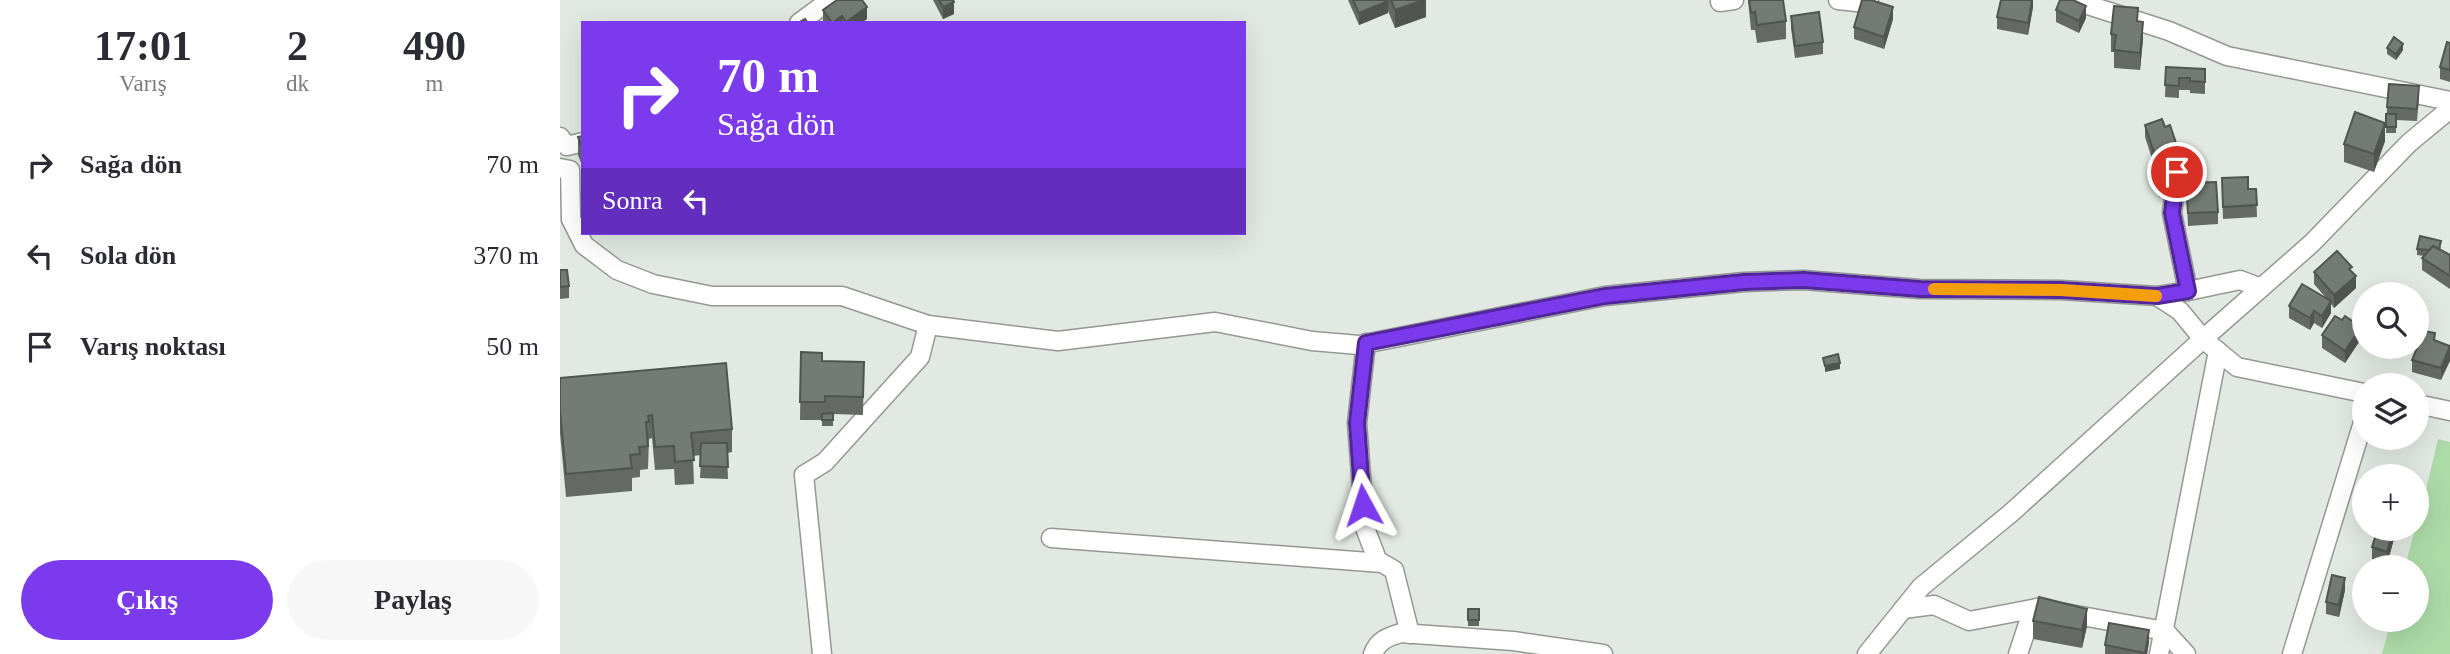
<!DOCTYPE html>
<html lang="tr">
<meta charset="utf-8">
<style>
:root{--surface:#fff;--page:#f7f7f7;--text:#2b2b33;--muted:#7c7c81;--accent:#7c3aed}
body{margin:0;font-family:"Times New Roman",serif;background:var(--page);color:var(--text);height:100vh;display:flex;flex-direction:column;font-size:26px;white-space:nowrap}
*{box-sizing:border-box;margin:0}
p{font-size:23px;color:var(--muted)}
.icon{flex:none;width:38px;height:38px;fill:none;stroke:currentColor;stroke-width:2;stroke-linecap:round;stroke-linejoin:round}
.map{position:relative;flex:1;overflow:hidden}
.sheet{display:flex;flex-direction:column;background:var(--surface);width:560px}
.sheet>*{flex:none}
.guide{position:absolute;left:21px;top:21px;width:665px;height:214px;border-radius:0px;box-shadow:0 7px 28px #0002;background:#7c3aed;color:#fff;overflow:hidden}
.fabs{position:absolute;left:1792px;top:282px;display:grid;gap:14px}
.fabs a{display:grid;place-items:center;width:77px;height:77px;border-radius:50%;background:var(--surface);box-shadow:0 7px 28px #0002;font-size:35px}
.pin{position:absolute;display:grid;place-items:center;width:60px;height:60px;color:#fff;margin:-30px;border:4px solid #fff;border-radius:50%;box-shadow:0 2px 7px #0007}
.me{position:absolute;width:77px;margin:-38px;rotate:355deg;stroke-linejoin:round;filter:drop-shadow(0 0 5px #0008)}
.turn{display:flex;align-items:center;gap:24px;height:147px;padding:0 21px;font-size:32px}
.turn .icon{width:91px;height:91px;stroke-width:2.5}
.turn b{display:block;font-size:49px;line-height:60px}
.then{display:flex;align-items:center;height:66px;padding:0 21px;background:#0003;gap:14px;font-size:26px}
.eta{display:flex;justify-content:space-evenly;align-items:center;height:119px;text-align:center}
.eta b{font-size:42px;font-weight:700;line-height:49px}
.primary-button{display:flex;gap:14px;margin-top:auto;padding:14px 21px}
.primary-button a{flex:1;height:80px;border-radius:42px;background:var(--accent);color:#fff;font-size:28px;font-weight:700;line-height:80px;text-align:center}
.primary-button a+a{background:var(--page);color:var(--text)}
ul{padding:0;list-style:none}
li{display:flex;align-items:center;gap:21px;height:91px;padding:0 21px}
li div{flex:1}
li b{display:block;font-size:26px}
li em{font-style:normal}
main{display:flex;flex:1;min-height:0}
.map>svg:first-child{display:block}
.green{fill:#addba8}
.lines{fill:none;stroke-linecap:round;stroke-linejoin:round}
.minor-casing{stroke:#939992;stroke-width:21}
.minor{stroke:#fff;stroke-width:18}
.wall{fill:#646964}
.shaded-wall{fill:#515551}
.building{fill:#747a74;stroke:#515551;stroke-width:2}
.route-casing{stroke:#51269a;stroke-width:18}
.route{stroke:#7c3aed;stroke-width:12}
.slow{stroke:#f59e0b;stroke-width:12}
</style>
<main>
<section class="sheet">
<div class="eta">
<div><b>17:01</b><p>Varış</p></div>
<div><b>2</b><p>dk</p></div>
<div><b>490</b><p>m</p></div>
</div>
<ul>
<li><svg class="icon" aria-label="right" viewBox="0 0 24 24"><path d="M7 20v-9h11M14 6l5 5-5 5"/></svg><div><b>Sağa dön</b></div><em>70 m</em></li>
<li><svg class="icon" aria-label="left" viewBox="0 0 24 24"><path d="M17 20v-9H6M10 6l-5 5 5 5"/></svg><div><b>Sola dön</b></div><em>370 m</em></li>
<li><svg class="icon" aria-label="arrive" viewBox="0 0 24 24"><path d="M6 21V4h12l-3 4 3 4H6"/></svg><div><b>Varış noktası</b></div><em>50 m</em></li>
</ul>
<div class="primary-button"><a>Çıkış</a><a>Paylaş</a></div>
</section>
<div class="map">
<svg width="1890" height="654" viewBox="0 0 1890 654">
<rect width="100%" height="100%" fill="#e2e9e2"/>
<!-- green -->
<polygon class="green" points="1878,439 1890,442 1890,654 1822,654 1831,620 1857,620 1857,567 1845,567 1855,529 1857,528"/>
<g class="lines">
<defs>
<g id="minor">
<polyline points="1278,0 1306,3 1309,0"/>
<polyline points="1512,0 1609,31 1667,56 1890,101"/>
<polyline points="1160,2 1174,0"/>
<polyline points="239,23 270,0"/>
<polyline points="0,137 7,146 23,142"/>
<polyline points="0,168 10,170 11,219 24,245 57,270 93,284 152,296 282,296 368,325 498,341 655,322 752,341 799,345 1045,296 1184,282 1243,280 1360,289 1501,290 1597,296 1628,291 1612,213 1617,172"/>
<polyline points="1628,291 1680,280 1701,288"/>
<polyline points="806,343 797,423 805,528 818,562"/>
<polyline points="1804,393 1677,367 1643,339 1752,243 1849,143 1890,109"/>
<polyline points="1857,404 1890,411"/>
<polyline points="491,538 822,563 834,570 850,634"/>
<polyline points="1343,609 1374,605 1409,621 1477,608"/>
<polyline points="262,654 244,475 265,462 360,357 368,325"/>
<path d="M813 654C818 640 828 637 841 633L953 641 1043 654"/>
<polyline points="1307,654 1361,587 1451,513 1643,339 1620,311 1597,296"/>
<polyline points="1458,654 1472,612 1477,608 1605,631 1626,654"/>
<polyline points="1599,654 1658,351"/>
<polyline points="1732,654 1804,419"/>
</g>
</defs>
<!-- minor casing -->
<use href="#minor" class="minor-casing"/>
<!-- minor -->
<use href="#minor" class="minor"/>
</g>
<!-- wall -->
<g class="wall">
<polygon points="373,0 393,0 394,14 383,19"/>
<polygon points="788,0 866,0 866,17 835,28 828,11 828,13 799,25"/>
<polygon points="1188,0 1223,0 1226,21 1226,39 1197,43 1195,30 1191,30"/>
<polygon points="1473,0 1473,7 1468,35 1437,29 1437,17"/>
<polygon points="263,10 307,19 301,23 263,23"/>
<polygon points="1496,10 1526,18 1519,33 1496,22"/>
<polygon points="1231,16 1263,42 1263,54 1235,58 1231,28"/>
<polygon points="1333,19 1324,49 1294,39 1294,27"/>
<polygon points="1578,21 1583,39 1580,70 1554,68 1554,52 1551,52 1551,34"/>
<polygon points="1890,43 1890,82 1880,79 1880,67"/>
<polygon points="1827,48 1843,50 1836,60 1827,54"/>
<polygon points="1606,67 1645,69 1645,94 1630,93 1630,90 1619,90 1619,98 1605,97"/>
<polygon points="1859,98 1857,121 1836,120 1836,133 1826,133 1827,107"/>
<polygon points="1585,125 1618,161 1595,168 1585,137"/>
<polygon points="23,136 23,168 18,155 18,137"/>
<polygon points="1825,141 1814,172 1784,162 1784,144"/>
<rect x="1599" y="181" width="10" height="16"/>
<polygon points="1626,183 1658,212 1658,224 1628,226"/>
<polygon points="1696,189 1697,217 1663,219 1662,190"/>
<polygon points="1881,247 1880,250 1890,255 1890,289 1862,270 1862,258 1864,256 1857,255 1857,249"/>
<polygon points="0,270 9,286 9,298 0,299"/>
<polygon points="1754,272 1792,272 1796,288 1774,308 1771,304 1771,313 1762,328 1754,323 1750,330 1729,318 1729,306 1767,299 1754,284"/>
<polygon points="1762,335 1801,339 1785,363 1762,348"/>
<polygon points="1875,341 1890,346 1881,380 1852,372 1852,360"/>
<polygon points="241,352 262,361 304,362 303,415 273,414 273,426 262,426 262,420 240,420"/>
<polygon points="0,378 172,429 172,452 167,453 168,479 140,478 141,455 133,456 134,484 115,485 114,469 95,470 92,438 89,439 88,469 80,470 80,477 72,478 72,491 6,497 0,433"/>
<polygon points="1837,528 1827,564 1812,559 1812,547"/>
<polygon points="1785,590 1779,617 1766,614 1766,602"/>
<rect x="908" y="609" width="11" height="17"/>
<polygon points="1473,621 1527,626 1522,648 1473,639"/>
<polygon points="1589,642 1587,654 1545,654 1545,645"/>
</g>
<!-- shaded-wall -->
<g class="shaded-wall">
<polygon points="864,0 866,0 866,17 835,28 835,10"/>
<polygon points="1472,0 1473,0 1473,7 1468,35 1468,23"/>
<polygon points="828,1 828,13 799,25 799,13"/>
<polygon points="394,2 394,14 383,19 383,7"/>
<polygon points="1526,6 1526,18 1519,33 1519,21"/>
<polygon points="307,7 307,19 301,23 286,23 286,22"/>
<polygon points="1333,7 1333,19 1324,49 1324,37"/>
<polygon points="282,16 282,23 273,23"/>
<polygon points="1583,22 1583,39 1580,70 1580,53"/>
<polygon points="1843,44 1843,50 1836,60 1836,54"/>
<polygon points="1825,123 1825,141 1814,172 1814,154"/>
<polygon points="1618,149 1618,161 1595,168 1595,156"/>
<polygon points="1796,276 1796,288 1774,308 1774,295"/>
<polygon points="1771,301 1771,313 1762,328 1762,316"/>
<polygon points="1754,311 1754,323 1750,330 1750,318"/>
<polygon points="1801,327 1801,339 1785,363 1785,351"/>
<polygon points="1890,348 1890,361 1881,380 1881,368"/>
<polygon points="1280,363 1280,369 1265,372 1265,366"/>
<polygon points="1834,528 1837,528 1827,564 1827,552"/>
<polygon points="1785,578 1785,590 1779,617 1779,605"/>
<polygon points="1527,609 1527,626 1522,648 1522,630"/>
<polygon points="1589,630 1589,642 1587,654 1585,654"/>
</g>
<!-- building -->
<g class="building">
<polygon points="277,0 302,0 307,7 286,22 282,16 272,23 263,10"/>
<polygon points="379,0 393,0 394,2 383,7"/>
<polygon points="793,0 827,0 828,1 799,13"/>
<polygon points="831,0 864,0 835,10"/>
<polygon points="1189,0 1223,0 1226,21 1197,25 1195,12 1191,13"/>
<polygon points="1302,0 1311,0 1333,7 1324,37 1294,27"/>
<polygon points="1441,0 1472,0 1468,23 1437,17"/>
<polygon points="1500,0 1513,0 1526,6 1519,21 1496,10"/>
<polygon points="1554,6 1578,8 1577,21 1583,22 1580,53 1554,50 1556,35 1551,34"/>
<polygon points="1259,12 1263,42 1235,46 1231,16"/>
<polygon points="245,19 248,23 238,23"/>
<polygon points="1834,37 1843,44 1836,54 1827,48"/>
<polygon points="1887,42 1890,43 1890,70 1880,67"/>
<polygon points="1606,67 1645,69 1645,82 1630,81 1630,78 1619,78 1619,86 1605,85"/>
<polygon points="1829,84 1859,86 1857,109 1827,107"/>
<polygon points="1795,112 1825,123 1814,154 1784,144"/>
<rect x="1826" y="114" width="10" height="13"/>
<polygon points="1602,119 1605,127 1610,125 1618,149 1595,156 1585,125"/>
<polygon points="23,136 23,150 18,137"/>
<polygon points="1688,177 1688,189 1696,189 1697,205 1663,207 1662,178"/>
<rect x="1599" y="181" width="10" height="10"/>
<polygon points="1656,182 1658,212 1628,213 1626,183"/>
<polygon points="1860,236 1881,241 1879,249 1873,246 1869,250 1857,249"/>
<polygon points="1873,246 1890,255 1890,276 1862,258"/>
<polygon points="1777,251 1792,267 1789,269 1796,276 1774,295 1754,272"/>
<polygon points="0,270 7,270 9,286 0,287"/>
<polygon points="1742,284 1771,301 1762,316 1754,311 1750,318 1729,306"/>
<polygon points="1775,316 1782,320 1785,316 1801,327 1785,351 1762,335"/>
<polygon points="1864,331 1875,333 1874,340 1890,346 1881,368 1852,360"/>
<polygon points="241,352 262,353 262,361 304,362 303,397 265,396 265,402 240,402"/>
<polygon points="1278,354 1280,363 1265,366 1263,358"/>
<polygon points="166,363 172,429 131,433 134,460 115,462 114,446 95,447 92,415 88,416 89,422 86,422 88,446 79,447 80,454 70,455 72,468 6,474 0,410 0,378"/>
<polygon points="273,413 273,420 262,420 262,414"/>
<polygon points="141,443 167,443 168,467 140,466"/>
<polygon points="1818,528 1834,528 1827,552 1812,547"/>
<polygon points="1772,575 1785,578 1779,605 1766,602"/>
<polygon points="1479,597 1527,609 1522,630 1473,621"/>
<rect x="908" y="609" width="11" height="11"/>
<polygon points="1549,623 1589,630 1585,653 1545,645"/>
</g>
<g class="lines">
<defs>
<polyline id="route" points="803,505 797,423 806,343 1045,296 1184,282 1244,280 1360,289 1501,290 1597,296 1628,291 1612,213 1617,172"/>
</defs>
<!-- route casing -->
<use href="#route" class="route-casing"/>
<!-- route -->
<use href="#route" class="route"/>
<!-- slow -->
<polyline class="slow" points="1374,289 1501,290 1596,296"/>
</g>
</svg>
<div class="fabs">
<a><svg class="icon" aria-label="search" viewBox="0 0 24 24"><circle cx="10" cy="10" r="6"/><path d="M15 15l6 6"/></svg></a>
<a><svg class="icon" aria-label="layers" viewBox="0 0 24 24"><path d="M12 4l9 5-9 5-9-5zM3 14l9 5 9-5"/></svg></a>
<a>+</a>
<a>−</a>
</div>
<div class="pin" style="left:1617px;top:172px;background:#d93025"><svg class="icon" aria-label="arrive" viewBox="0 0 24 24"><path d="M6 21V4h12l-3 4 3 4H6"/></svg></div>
<svg class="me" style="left:803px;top:505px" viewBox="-20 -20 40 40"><path d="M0-17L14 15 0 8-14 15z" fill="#7c3aed" stroke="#fff" stroke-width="4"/></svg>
<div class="guide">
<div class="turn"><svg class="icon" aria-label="right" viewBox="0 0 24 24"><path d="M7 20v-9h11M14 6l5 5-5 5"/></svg><div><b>70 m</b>Sağa dön</div></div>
<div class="then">Sonra<svg class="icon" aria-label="left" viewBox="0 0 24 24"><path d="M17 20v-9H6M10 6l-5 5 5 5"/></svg></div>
</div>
</div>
</main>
